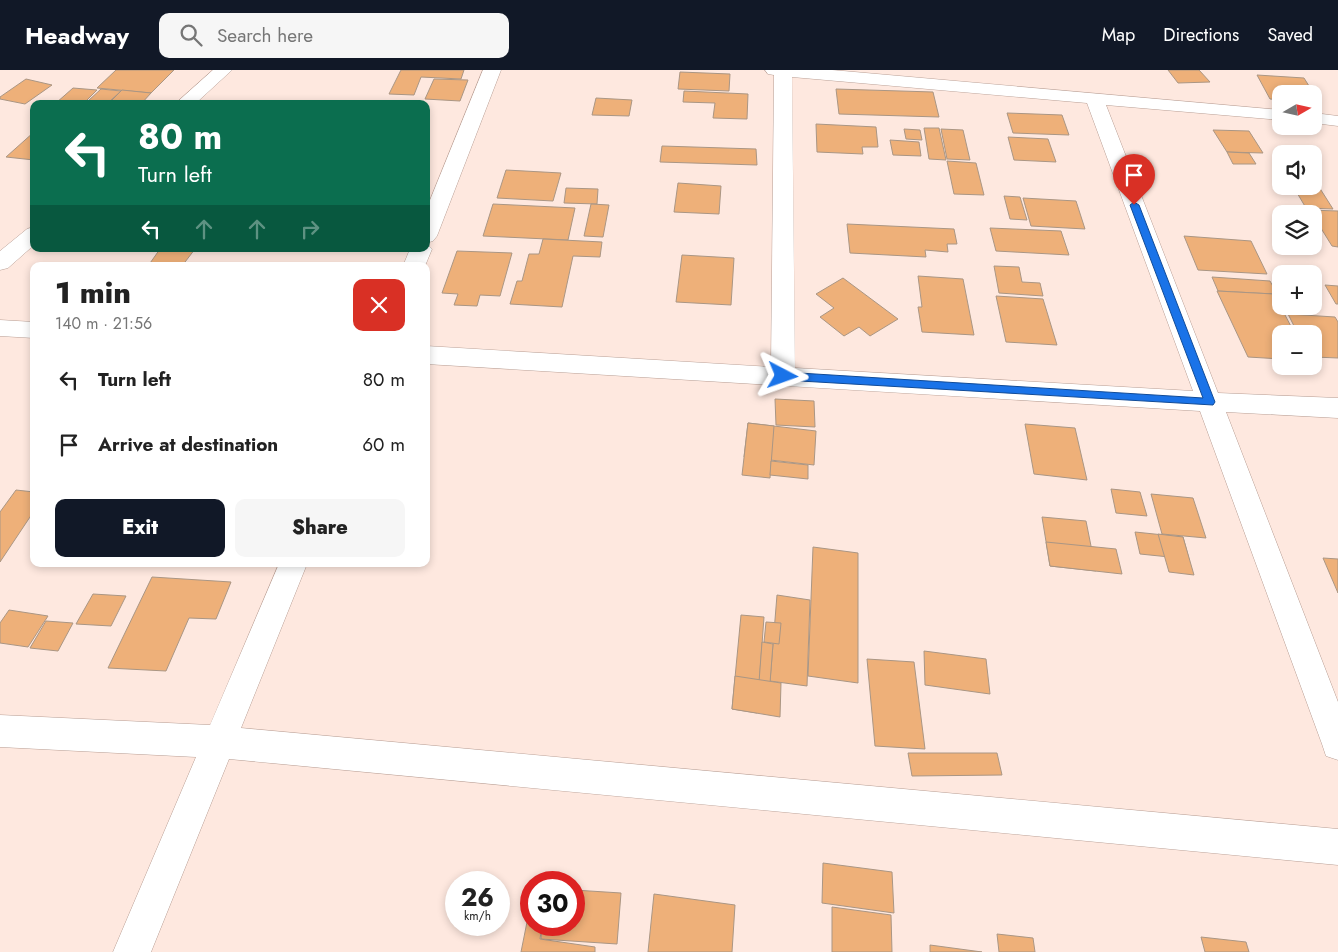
<!DOCTYPE html>
<meta charset="utf-8">
<style>
:root{--surface:#fff;--page:#f6f6f6;--text:#222;--muted:#767676;--accent:#111827}
body{margin:0;font-family:Jost,sans-serif;background:var(--page);color:var(--text);height:100vh;display:flex;flex-direction:column;font-size:19px;white-space:nowrap}
*{box-sizing:border-box;margin:0}
p{font-size:16px;color:var(--muted)}
.icon{flex:none;width:28px;height:28px;fill:none;stroke:currentColor;stroke-width:2;stroke-linecap:round;stroke-linejoin:round}
.map{position:relative;flex:1;overflow:hidden}
.panel{position:absolute;left:30px;top:192px;width:400px;height:305px;display:flex;flex-direction:column;background:var(--surface);border-radius:10px;box-shadow:0 2px 8px #0003}
.panel>*{flex:none}
.top-card{position:absolute;left:30px;top:30px;width:400px;height:152px;border-radius:10px;box-shadow:0 2px 8px #0003;background:#0b6e4f;color:#fff;overflow:hidden}
.needle{width:32px;rotate:81deg}
.buttons{position:absolute;left:1272px;top:15px;display:grid;gap:10px}
.buttons a{display:grid;place-items:center;width:50px;height:50px;border-radius:10px;background:var(--surface);box-shadow:0 2px 8px #0003;font-size:25px}
.speed{position:absolute;left:445px;top:801px;display:flex;gap:10px;font-size:25px;font-weight:700;text-align:center}
.speed>*{display:grid;place-content:center;width:65px;height:65px;border-radius:50%;background:var(--surface);box-shadow:0 2px 8px #0003;line-height:1}
.speed small{font-size:12px;font-weight:400}
.speed .limit{border:8px solid #d22;background:#fff;color:#111}
.pin{position:absolute;display:grid;place-items:center;width:42px;height:42px;color:#fff;margin:-51px -21px;border-radius:50% 50% 50% 0;rotate:-45deg;box-shadow:0 0 5px #0007}
.pin .icon{rotate:45deg}
.me{position:absolute;width:55px;margin:-28px;rotate:94deg;stroke-linejoin:round;filter:drop-shadow(0 0 4px #0008)}
.turn{display:flex;align-items:center;gap:18px;height:105px;padding:0 25px;font-size:22px}
.turn .icon{width:65px;height:65px;stroke-width:2.5}
.turn b{display:block;font-size:35px;line-height:42px}
.lanes{display:flex;align-items:center;height:48px;padding:0 25px;background:#0003;justify-content:center;gap:25px;direction:ltr}
.lanes .off{opacity:.35}
.round{display:grid;place-items:center;flex:none;width:52px;height:52px;border-radius:10px;background:var(--page)}
.summary{display:flex;align-items:center;justify-content:space-between;height:85px;padding:0 25px}
h1{font-size:30px;font-weight:800;line-height:38px}
.button{display:flex;gap:10px;margin-top:auto;padding:10px 25px}
.button a{flex:1;height:58px;border-radius:10px;background:var(--accent);color:#fff;font-size:20px;font-weight:800;line-height:58px;text-align:center}
.button a+a{background:var(--page);color:var(--text)}
ul{padding:0;list-style:none}
li{display:flex;align-items:center;gap:15px;height:65px;padding:0 25px}
li div{flex:1}
li b{display:block;font-size:19px}
li em{font-style:normal}
header{display:flex;align-items:center;gap:30px;box-sizing:border-box;height:70px;padding:0 25px;background:var(--accent);color:#fff}
header strong{font-size:24px}
nav{display:flex;gap:28px;margin-inline-start:auto;font-size:18px}
.search{width:350px;height:45px;background:var(--page);display:flex;align-items:center;gap:12px;box-sizing:border-box;padding:0 18px;border-radius:10px;color:var(--muted);font-size:19px}
.map>svg:first-child{display:block}
.building{fill:#eeb079;stroke:#aa9684}
.lines{fill:none;stroke-linecap:round;stroke-linejoin:round}
.minor-casing{stroke:#b89e94;stroke-width:1}
.minor{fill:#fff;fill-rule:evenodd}
.route{fill:#1a73e8;stroke:#114b97}
</style>
<header>
<strong>Headway</strong>
<div class="search"><svg class="icon" aria-label="search" viewBox="0 0 24 24"><circle cx="10" cy="10" r="6"/><path d="M15 15l6 6"/></svg>Search here</div>
<nav><a>Map</a><a>Directions</a><a>Saved</a></nav>
</header>
<div class="map">
<svg width="1338" height="882" viewBox="0 0 1338 882">
<rect width="100%" height="100%" fill="#fee8df"/>
<!-- building -->
<g class="building">
<polygon points="116,0 174,0 151,23 97,18"/>
<polygon points="401,0 464,0 461,9 421,7 414,25 389,24"/>
<polygon points="1168,0 1199,0 1210,12 1178,13"/>
<polygon points="680,2 730,4 729,21 678,19"/>
<polygon points="1257,5 1304,8 1314,24 1281,24 1281,30 1270,29"/>
<polygon points="26,9 52,15 25,34 0,29 0,27"/>
<polygon points="434,9 468,10 460,31 425,29"/>
<polygon points="73,18 97,20 83,34 56,33"/>
<polygon points="101,19 121,21 109,32 88,31"/>
<polygon points="836,19 933,22 939,47 839,44"/>
<polygon points="122,20 151,23 141,34 108,34"/>
<polygon points="684,21 748,24 747,49 713,48 715,33 683,32"/>
<polygon points="596,28 632,30 629,46 592,45"/>
<polygon points="1007,43 1062,45 1069,65 1013,63"/>
<polygon points="816,54 876,57 878,77 862,77 863,84 817,82"/>
<polygon points="924,58 939,58 946,90 929,89"/>
<polygon points="904,59 920,60 922,70 906,69"/>
<polygon points="941,59 963,60 970,90 947,89"/>
<polygon points="1213,60 1249,61 1263,83 1227,82"/>
<polygon points="34,62 34,90 6,87"/>
<polygon points="1008,67 1048,69 1056,92 1014,90"/>
<polygon points="890,70 919,72 921,86 893,85"/>
<polygon points="662,76 756,79 757,95 660,92"/>
<polygon points="1227,82 1249,83 1256,94 1233,94"/>
<polygon points="947,91 976,93 984,125 954,124"/>
<polygon points="506,100 561,103 553,131 497,128"/>
<polygon points="1314,109 1333,139 1306,138 1293,116 1314,116"/>
<polygon points="678,113 721,116 719,144 674,142"/>
<polygon points="566,118 598,119 597,134 564,133"/>
<polygon points="1004,126 1020,127 1027,150 1010,149"/>
<polygon points="1023,128 1076,131 1085,159 1031,156"/>
<polygon points="493,134 575,138 568,170 483,166"/>
<polygon points="591,134 609,135 603,167 584,166"/>
<polygon points="1309,140 1338,141 1338,177 1332,176 1314,147 1314,144"/>
<polygon points="847,154 954,159 957,174 947,174 948,182 925,180 926,187 850,183"/>
<polygon points="990,158 1061,161 1069,185 996,181"/>
<polygon points="1184,166 1251,171 1267,204 1198,200"/>
<polygon points="543,169 602,172 600,187 573,186 562,237 510,234 517,211 522,211 529,184 539,184"/>
<polygon points="160,179 195,179 182,196 148,196"/>
<polygon points="457,181 512,183 500,226 480,225 477,236 454,235 458,224 442,223"/>
<polygon points="682,185 734,188 731,235 676,232"/>
<polygon points="994,196 1019,197 1022,212 1040,213 1043,226 999,223"/>
<polygon points="918,206 963,209 974,265 922,262 918,237 922,237"/>
<polygon points="1212,207 1270,211 1281,231 1281,236 1284,236 1287,241 1283,241 1274,224 1218,221"/>
<polygon points="843,208 898,249 870,266 859,257 844,266 820,247 834,238 816,224"/>
<polygon points="1325,215 1338,216 1338,234 1336,234"/>
<polygon points="1217,221 1274,224 1295,264 1281,264 1281,289 1248,287"/>
<polygon points="996,226 1043,229 1057,275 1006,272"/>
<polygon points="1288,244 1335,247 1338,252 1338,288 1314,287 1314,264 1298,264"/>
<polygon points="775,329 814,331 815,357 776,355"/>
<polygon points="748,353 816,361 814,395 744,387"/>
<polygon points="748,353 774,356 770,408 742,405"/>
<polygon points="1025,354 1075,358 1087,410 1034,404"/>
<polygon points="771,391 808,395 808,409 770,405"/>
<polygon points="1111,419 1140,422 1147,446 1116,443"/>
<polygon points="16,420 34,422 34,441 0,492 0,442"/>
<polygon points="1151,424 1193,428 1206,468 1162,464"/>
<polygon points="1042,447 1086,451 1096,501 1050,496"/>
<polygon points="1135,462 1183,467 1189,489 1140,484"/>
<polygon points="1158,464 1183,467 1194,505 1169,502"/>
<polygon points="1046,472 1116,479 1122,504 1050,496"/>
<polygon points="813,477 858,483 858,613 808,606"/>
<polygon points="1323,488 1338,489 1338,523"/>
<polygon points="152,507 231,512 216,549 189,548 166,601 108,598"/>
<polygon points="93,524 126,526 111,556 76,554"/>
<polygon points="777,525 810,530 807,616 770,611"/>
<polygon points="9,540 48,546 28,577 0,573 0,553"/>
<polygon points="741,545 764,547 757,643 732,639"/>
<polygon points="46,551 73,553 58,581 30,578"/>
<polygon points="766,552 781,553 779,574 764,572"/>
<polygon points="762,572 773,574 770,613 759,612"/>
<polygon points="924,581 986,589 990,624 925,615"/>
<polygon points="867,589 914,592 925,679 875,676"/>
<polygon points="735,606 781,613 780,647 732,639"/>
<polygon points="908,683 997,683 1002,705 912,706"/>
<polygon points="823,793 892,802 894,843 822,833"/>
<polygon points="574,820 621,823 617,874 541,869 542,855 574,855"/>
<polygon points="654,824 735,835 732,882 648,882"/>
<polygon points="832,837 891,845 892,882 832,882"/>
<polygon points="527,852 531,853 531,855 542,855 540,869 595,877 595,882 521,882"/>
<polygon points="997,864 1033,868 1035,882 999,882"/>
<polygon points="1201,867 1246,872 1249,882 1205,882"/>
<polygon points="930,875 982,882 930,882"/>
</g>
<g class="lines">
<defs>
<g id="minor">
<polygon points="213,0 232,0 195,34 175,34"/>
<polygon points="483,0 501,0 437,166 433,171 426,173 426,140"/>
<path d="M765 0H832L1281 40V50L1106 35 1218 323 1338 328V348L1226 342 1338 632V690L1326 686 1322 674 1200 341 426 294V276L771 297 774 5 768 4ZM792 7 1087 33 1193 321 795 298Z"/>
<polygon points="1314,43 1338,46 1338,56 1314,53"/>
<polygon points="34,157 34,175 8,198 0,200 0,181 27,159"/>
<polygon points="426,173 432,179 425,196 403,196 410,179 426,179"/>
<polygon points="0,250 34,252 34,268 0,266"/>
<polygon points="279,494 307,494 241,658 1338,759 1338,795 229,689 151,882 113,882 196,687 0,677 0,645 210,655"/>
</g>
</defs>
<!-- minor casing -->
<use href="#minor" class="minor-casing"/>
<!-- minor -->
<use href="#minor" class="minor"/>
</g>
<!-- route -->
<polygon class="route" points="1134,132 1139,135 1215,332 1213,335 783,310 778,306 783,302 1203,328 1130,135"/>
</svg>
<div class="buttons">
<a><svg class="needle" viewBox="-14 -14 28 28"><path d="M0-13l5 13h-10z" fill="#e53935"/><path d="M0 13l5-13h-10z" fill="#767676"/></svg></a>
<a><svg class="icon" aria-label="sound" viewBox="0 0 24 24"><path d="M4 9h4l5-4v14l-5-4H4zM17 9q2 3 0 6"/></svg></a>
<a><svg class="icon" aria-label="layers" viewBox="0 0 24 24"><path d="M12 4l9 5-9 5-9-5zM3 14l9 5 9-5"/></svg></a>
<a>+</a>
<a>−</a>
</div>
<div class="speed"><div>26<small>km/h</small></div><div class="limit">30</div></div>
<div class="pin" style="left:1134px;top:135px;background:#d93025"><svg class="icon" aria-label="arrive" viewBox="0 0 24 24"><path d="M6 21V4h12l-3 4 3 4H6"/></svg></div>
<svg class="me" style="left:783px;top:306px" viewBox="-20 -20 40 40"><path d="M0-17L14 15 0 8-14 15z" fill="#1a73e8" stroke="#fff" stroke-width="4"/></svg>
<div class="top-card">
<div class="turn"><svg class="icon" aria-label="left" viewBox="0 0 24 24"><path d="M17 20v-9H6M10 6l-5 5 5 5"/></svg><div><b>80 m</b>Turn left</div></div>
<div class="lanes"><svg class="icon" aria-label="left" viewBox="0 0 24 24"><path d="M17 20v-9H6M10 6l-5 5 5 5"/></svg><svg class="icon off" aria-label="ahead" viewBox="0 0 24 24"><path d="M12 20V5M6 11l6-6 6 6"/></svg><svg class="icon off" aria-label="ahead" viewBox="0 0 24 24"><path d="M12 20V5M6 11l6-6 6 6"/></svg><svg class="icon off" aria-label="right" viewBox="0 0 24 24"><path d="M7 20v-9h11M14 6l5 5-5 5"/></svg></div>
</div>
<section class="panel">
<div class="summary"><div><h1>1 min</h1><p>140 m · 21:56</p></div><a class="round" style="background:#d93025;color:#fff"><svg class="icon" aria-label="close" viewBox="0 0 24 24"><path d="M6 6l12 12M18 6L6 18"/></svg></a></div>
<ul>
<li><svg class="icon" aria-label="left" viewBox="0 0 24 24"><path d="M17 20v-9H6M10 6l-5 5 5 5"/></svg><div><b>Turn left</b></div><em>80 m</em></li>
<li><svg class="icon" aria-label="arrive" viewBox="0 0 24 24"><path d="M6 21V4h12l-3 4 3 4H6"/></svg><div><b>Arrive at destination</b></div><em>60 m</em></li>
</ul>
<div class="button"><a>Exit</a><a>Share</a></div>
</section>
</div>
